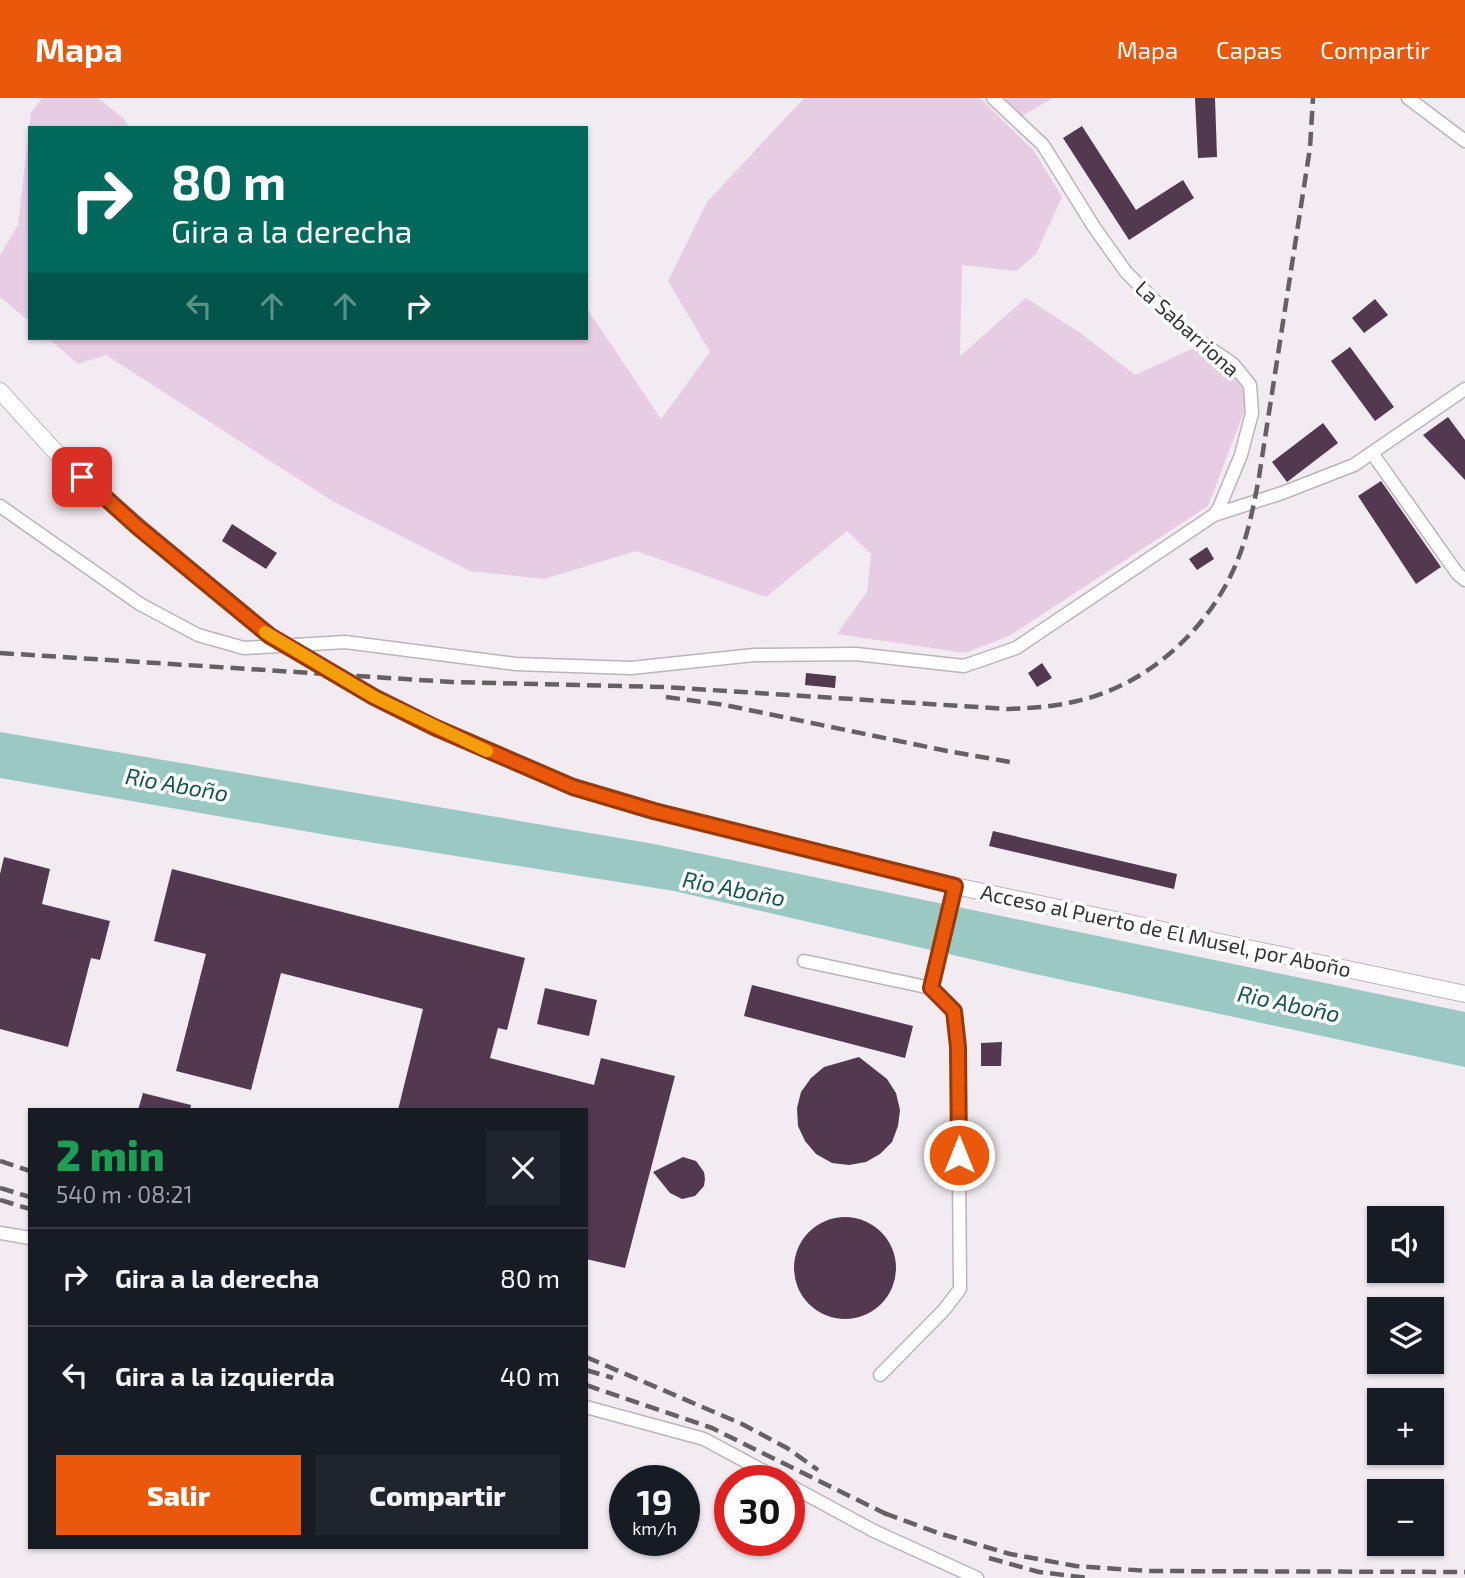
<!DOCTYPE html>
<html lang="es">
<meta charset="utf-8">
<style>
:root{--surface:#171b24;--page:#20242c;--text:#f1f3f6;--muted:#9ea1a6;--line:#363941;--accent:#ea580c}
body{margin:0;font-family:"Exo 2",sans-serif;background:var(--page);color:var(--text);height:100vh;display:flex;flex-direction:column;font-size:26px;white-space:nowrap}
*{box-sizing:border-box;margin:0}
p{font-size:23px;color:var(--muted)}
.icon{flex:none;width:38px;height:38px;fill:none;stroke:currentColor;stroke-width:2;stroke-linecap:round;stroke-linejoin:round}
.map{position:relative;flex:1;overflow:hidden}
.panel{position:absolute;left:28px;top:1010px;width:560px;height:441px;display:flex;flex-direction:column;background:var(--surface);border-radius:0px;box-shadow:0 2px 5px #0004}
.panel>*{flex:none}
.banner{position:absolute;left:28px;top:28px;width:560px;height:214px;border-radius:0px;box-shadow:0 2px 5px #0004;background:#00695c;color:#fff;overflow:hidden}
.buttons{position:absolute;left:1367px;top:1108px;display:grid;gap:14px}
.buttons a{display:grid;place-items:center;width:77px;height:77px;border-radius:0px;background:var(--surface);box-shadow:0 2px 5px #0004;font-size:35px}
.speed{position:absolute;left:609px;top:1367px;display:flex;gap:14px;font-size:35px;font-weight:700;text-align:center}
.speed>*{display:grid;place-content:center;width:91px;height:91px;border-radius:50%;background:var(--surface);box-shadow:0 2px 5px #0004;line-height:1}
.speed small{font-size:18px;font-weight:400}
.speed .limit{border:10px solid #d22;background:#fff;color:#111}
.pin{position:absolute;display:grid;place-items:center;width:60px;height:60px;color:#fff;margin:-30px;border-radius:14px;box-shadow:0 4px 10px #0006}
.me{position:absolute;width:77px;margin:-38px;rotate:0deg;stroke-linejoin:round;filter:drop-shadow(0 0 5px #0008)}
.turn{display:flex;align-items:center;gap:24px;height:147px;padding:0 28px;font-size:32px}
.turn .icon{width:91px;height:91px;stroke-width:2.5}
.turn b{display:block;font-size:49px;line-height:60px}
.lanes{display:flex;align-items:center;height:66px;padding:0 28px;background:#0003;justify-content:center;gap:35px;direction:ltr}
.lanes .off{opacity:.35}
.round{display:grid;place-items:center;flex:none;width:74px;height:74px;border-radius:0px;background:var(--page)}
.head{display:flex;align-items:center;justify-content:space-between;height:119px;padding:0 28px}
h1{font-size:42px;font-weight:800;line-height:52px;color:#1e9e55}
.primary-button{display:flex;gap:14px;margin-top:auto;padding:14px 28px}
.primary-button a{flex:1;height:80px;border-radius:0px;background:var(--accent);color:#fff;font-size:28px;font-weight:800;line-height:80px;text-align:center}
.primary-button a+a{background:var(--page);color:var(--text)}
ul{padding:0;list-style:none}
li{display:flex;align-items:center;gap:21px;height:98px;padding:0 28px;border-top:2px solid var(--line)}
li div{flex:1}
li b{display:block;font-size:26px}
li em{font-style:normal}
header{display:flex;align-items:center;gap:42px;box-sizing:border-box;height:98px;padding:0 35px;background:var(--accent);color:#fff}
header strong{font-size:33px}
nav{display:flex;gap:38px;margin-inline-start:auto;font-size:24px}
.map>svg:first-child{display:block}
.green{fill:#e6cde3}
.water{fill:#9ac8c3}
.building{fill:#52394f}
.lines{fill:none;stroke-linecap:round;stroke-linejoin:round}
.minor-casing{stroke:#bcb4bb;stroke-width:15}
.tertiary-casing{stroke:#bcb4bb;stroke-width:18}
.minor{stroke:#fff;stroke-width:12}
.tertiary{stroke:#fff;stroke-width:16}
.rail{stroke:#646064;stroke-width:4.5;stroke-dasharray:14 7;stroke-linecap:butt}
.tertiary-bridge-casing{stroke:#bcb4bb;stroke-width:18;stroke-linecap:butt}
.tertiary-bridge{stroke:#fff;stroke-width:16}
.route-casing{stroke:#983908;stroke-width:18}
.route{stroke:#ea580c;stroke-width:12}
.slow{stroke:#f59e0b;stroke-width:12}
.labels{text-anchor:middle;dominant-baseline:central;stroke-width:7;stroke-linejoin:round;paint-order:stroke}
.street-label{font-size:21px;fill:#373437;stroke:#fff}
.water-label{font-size:23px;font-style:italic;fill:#165550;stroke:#fff}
</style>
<header>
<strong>Mapa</strong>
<nav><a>Mapa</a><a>Capas</a><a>Compartir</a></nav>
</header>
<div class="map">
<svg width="1465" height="1480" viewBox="0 0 1465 1480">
<rect width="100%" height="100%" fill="#f3ebf2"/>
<!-- green -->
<g class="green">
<polygon points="42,0 98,0 124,21 130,30 30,30 30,224 0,199 0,157 18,127 31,15"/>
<polygon points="804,0 980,0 1034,53 1062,99 1036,156 1016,173 962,167 960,258 1026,200 1079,234 1135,277 1196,249 1229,271 1244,292 1244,314 1208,408 1009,538 965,555 837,536 867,494 871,456 847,433 766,499 636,453 544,481 470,473 334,404 106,257 78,266 48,240 586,240 586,209 661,321 710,254 668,183 707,104"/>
<polygon points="1003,0 1053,0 1022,18"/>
</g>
<!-- water -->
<polygon class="water" points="0,634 654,746 1465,914 1465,969 1035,876 674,793 338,739 0,680"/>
<!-- building -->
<g class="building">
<polygon points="1195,0 1215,0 1217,59 1198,60"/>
<polygon points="1082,28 1136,112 1183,82 1194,100 1129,142 1063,40"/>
<polygon points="1375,201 1388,217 1364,235 1352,220"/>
<polygon points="1350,249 1394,309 1375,323 1331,263"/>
<polygon points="1448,319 1465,342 1465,382 1423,337"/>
<polygon points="1323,325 1338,345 1287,384 1272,364"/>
<polygon points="1381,383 1441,469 1416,486 1358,398"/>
<polygon points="232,426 277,455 266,471 222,443"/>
<polygon points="1207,449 1214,461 1197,472 1189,461"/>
<polygon points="1042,565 1052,580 1037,589 1028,575"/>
<polygon points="806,575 836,578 835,590 805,587"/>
<polygon points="993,733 1177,776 1174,791 989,748"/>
<polygon points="4,759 50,771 42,806 110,823 100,862 91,860 68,949 0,931 0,776"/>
<polygon points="172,771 525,860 507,932 498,930 490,960 594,987 601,960 675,978 625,1170 586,1161 586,1012 398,1012 423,911 281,875 251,992 176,973 206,856 154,843"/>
<polygon points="752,887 913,928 905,960 744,918"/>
<polygon points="545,890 597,902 589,938 537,926"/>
<polygon points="1002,944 1001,968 981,968 981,945"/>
<polygon points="859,959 887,981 896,995 900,1012 898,1028 892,1044 880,1056 866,1064 849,1067 832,1065 816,1056 805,1043 798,1028 797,1010 801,994 811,980 824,969"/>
<polygon points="143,995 191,1007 190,1012 138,1012"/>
<polygon points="683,1059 696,1063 704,1074 705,1081 704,1088 695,1098 682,1101 670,1095 653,1074"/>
<circle cx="845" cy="1170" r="51"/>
</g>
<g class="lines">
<defs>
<g id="minor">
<polyline points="993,0 1043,47 1094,129 1126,174 1186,234 1233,266 1250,287 1252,315 1241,357 1219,410 1214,417"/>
<polyline points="1408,0 1465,43"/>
<polyline points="1372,355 1457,475 1465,482"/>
<polyline points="0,408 140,506 198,537 244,550 345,544 516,566 631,570 754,557 856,556 964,568 1016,550 1214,417 1282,395 1354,367 1465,291"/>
<polyline points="804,863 931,890 954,913 958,949 960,1191 944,1212 880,1277"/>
<polyline points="931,890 955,788"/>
<polyline points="0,1135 30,1140"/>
<polyline points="586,1309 704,1341 780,1382"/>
<polyline points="789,1387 874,1433 977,1480"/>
</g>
<g id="tertiary">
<polyline points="0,293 62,361 140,430 203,483"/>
<polyline points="654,713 955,788 1465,896"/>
</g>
</defs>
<!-- minor casing -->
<use href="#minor" class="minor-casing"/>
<!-- tertiary casing -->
<use href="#tertiary" class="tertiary-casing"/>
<!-- minor -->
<use href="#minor" class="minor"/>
<!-- tertiary -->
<use href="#tertiary" class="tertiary"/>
<!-- rail -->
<g class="rail">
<path d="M0 555 451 584 664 589 1008 611C1031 610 1054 609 1077 603 1144 588 1202 537 1231 477 1246 447 1253 412 1259 379L1310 50 1313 0"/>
<polyline points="666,599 725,607 947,653 1016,665"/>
<polyline points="0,1063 30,1073"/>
<polyline points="0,1090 30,1099"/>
<polyline points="0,1102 30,1111"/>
<polyline points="586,1259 742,1326 787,1350 818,1372"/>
<polyline points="586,1272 613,1280"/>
<polyline points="586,1287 712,1330 892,1419"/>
<polyline points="884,1415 938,1435 1010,1456 1076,1468 1148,1473 1465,1474"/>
<polyline points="989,1460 1039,1474 1088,1480"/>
</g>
<defs>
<polyline id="tertiary-bridge" points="203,483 270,538 374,599 434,629 573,689 654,713"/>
</defs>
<!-- tertiary-bridge casing -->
<use href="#tertiary-bridge" class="tertiary-bridge-casing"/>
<!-- tertiary-bridge -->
<use href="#tertiary-bridge" class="tertiary-bridge"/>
</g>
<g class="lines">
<defs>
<polyline id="route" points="82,379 139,430 270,538 374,599 434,629 573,689 654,713 955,788 931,890 954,913 958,949 959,1057"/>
</defs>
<!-- route casing -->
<use href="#route" class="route-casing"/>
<!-- route -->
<use href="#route" class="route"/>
<!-- slow -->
<polyline class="slow" points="265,534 374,599 487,653"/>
</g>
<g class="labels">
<!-- street labels -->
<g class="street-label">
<text transform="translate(1188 230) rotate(42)">La Sabarriona</text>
<text transform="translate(1166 832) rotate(12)">Acceso al Puerto de El Musel, por Aboño</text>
</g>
<!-- water labels -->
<g class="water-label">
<text transform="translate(177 686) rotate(10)">Rio Aboño</text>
<text transform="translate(734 790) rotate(11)">Rio Aboño</text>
<text transform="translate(1289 905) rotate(12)">Rio Aboño</text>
</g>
</g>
</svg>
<div class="buttons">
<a><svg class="icon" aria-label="sound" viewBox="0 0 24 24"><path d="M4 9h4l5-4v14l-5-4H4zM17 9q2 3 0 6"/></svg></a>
<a><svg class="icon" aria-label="layers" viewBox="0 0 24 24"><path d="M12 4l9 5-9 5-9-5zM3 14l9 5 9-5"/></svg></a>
<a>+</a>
<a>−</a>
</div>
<div class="speed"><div>19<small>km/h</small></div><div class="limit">30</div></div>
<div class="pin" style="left:82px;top:379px;background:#d93025"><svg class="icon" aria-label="arrive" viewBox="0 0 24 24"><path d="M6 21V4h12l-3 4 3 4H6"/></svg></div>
<svg class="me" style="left:959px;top:1057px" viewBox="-20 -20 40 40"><circle r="17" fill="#ea580c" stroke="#fff" stroke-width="3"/><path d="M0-11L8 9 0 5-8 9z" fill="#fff"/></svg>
<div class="banner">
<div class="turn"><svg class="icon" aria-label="right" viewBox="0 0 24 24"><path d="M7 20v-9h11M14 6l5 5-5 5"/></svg><div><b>80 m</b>Gira a la derecha</div></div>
<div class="lanes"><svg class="icon off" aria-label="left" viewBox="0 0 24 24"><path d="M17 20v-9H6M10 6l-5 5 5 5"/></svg><svg class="icon off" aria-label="ahead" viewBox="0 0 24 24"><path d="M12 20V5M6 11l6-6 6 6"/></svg><svg class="icon off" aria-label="ahead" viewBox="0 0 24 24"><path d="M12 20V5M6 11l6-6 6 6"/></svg><svg class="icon" aria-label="right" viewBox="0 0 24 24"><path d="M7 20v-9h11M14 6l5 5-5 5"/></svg></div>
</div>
<section class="panel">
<div class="head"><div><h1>2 min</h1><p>540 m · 08:21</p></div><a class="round"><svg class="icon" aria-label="close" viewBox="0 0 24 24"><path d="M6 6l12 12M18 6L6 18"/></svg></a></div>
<ul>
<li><svg class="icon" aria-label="right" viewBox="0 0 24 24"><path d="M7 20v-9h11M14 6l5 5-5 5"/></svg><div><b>Gira a la derecha</b></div><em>80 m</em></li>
<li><svg class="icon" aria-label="left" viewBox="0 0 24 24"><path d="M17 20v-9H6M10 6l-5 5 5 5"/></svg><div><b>Gira a la izquierda</b></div><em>40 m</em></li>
</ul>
<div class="primary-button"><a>Salir</a><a>Compartir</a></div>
</section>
</div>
